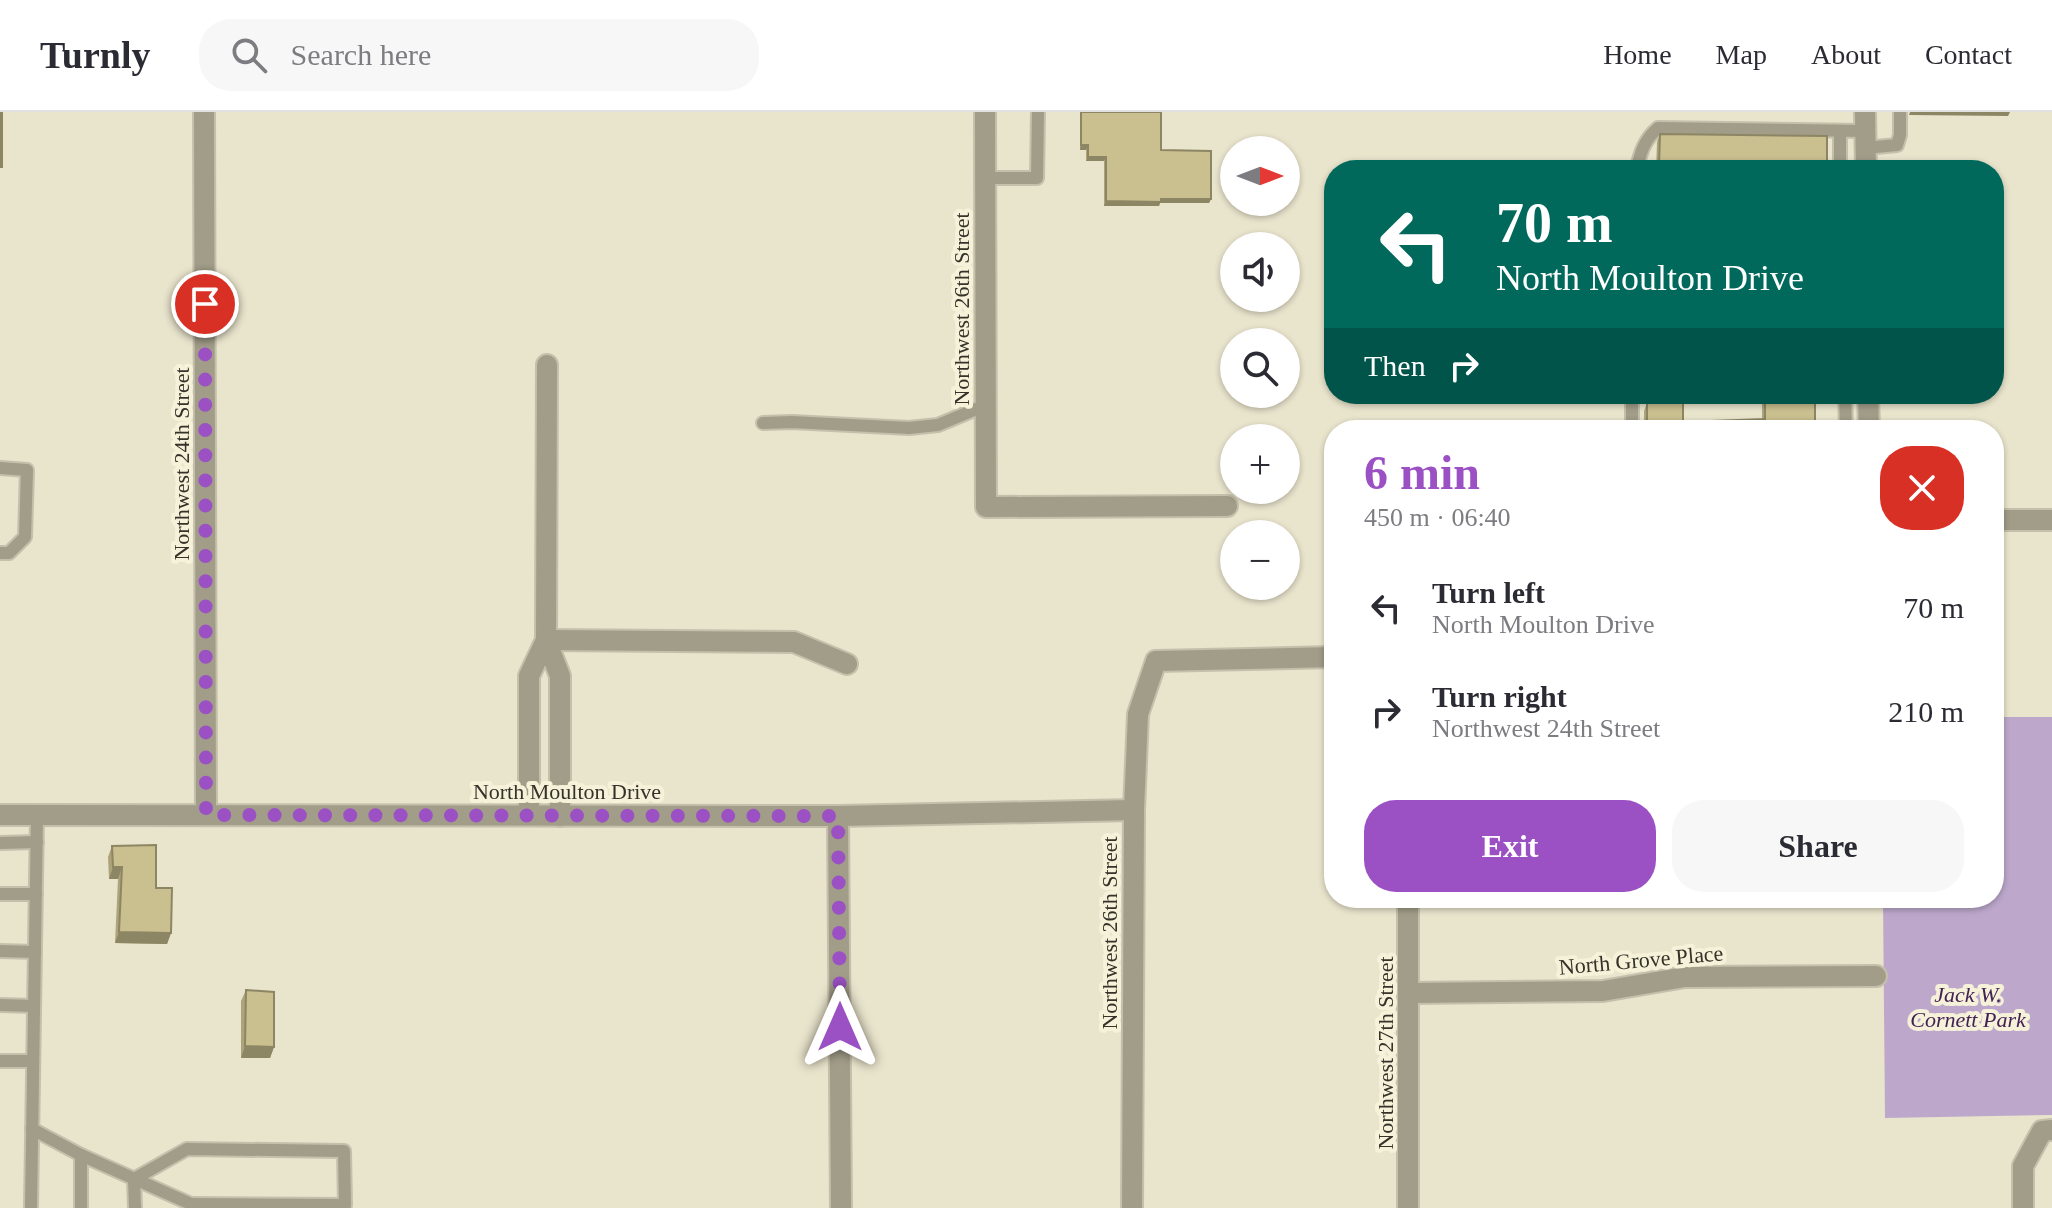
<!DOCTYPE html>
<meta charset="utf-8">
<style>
:root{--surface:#fff;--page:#f7f7f7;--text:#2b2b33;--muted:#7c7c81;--line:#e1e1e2;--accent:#9b51c4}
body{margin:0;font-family:"Times New Roman",serif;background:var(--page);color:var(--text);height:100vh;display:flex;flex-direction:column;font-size:30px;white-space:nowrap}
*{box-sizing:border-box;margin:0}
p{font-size:26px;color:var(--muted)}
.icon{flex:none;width:44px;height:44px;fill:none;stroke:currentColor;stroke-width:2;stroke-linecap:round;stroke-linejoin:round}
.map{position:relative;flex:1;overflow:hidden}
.drawer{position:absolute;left:1324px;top:308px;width:680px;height:488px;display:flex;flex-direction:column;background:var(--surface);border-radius:32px;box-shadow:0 2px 6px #0004}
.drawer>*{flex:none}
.banner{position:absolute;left:1324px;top:48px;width:680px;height:244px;border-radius:32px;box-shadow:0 2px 6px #0004;background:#00695c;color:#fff;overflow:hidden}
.needle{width:52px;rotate:90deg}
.buttons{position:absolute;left:1220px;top:24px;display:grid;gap:16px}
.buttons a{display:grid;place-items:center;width:80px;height:80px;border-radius:50%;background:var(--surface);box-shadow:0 2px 6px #0004;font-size:40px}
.pin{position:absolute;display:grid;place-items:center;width:68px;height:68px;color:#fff;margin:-34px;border:4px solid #fff;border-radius:50%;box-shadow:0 2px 8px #0007}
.me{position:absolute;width:88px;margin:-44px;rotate:0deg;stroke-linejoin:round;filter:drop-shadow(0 0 6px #0008)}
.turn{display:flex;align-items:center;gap:28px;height:168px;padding:0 40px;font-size:36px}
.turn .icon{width:104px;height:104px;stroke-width:2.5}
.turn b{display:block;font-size:56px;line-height:68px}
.then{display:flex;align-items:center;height:76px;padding:0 40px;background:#0003;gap:16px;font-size:30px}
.round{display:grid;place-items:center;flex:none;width:84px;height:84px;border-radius:32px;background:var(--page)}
.head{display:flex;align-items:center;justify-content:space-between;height:136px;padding:0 40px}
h1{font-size:48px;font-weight:800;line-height:60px;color:var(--accent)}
.button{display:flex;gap:16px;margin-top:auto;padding:16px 40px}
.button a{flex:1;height:92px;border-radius:32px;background:var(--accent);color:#fff;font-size:32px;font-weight:800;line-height:92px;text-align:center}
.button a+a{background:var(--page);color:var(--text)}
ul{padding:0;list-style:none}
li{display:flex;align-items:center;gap:24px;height:104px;padding:0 40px}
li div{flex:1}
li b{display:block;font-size:30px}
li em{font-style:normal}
header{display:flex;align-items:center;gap:48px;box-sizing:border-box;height:112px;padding:0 40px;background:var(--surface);border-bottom:2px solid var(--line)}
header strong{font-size:38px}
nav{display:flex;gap:44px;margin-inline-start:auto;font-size:28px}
.search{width:560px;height:72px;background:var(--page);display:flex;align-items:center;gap:20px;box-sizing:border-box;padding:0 28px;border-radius:32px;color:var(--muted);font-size:30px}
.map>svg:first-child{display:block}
.green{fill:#bda8cc}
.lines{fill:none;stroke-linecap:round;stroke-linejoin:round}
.lane-casing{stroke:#c5c0ab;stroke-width:16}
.street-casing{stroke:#c5c0ab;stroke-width:24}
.lane{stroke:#a19d89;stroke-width:12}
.street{stroke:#a19d89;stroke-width:20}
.wall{fill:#ada47b}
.shaded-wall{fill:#8d8664}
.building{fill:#c9bf8f;stroke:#8d8664;stroke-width:2}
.route{stroke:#9b51c4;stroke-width:14;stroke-dasharray:0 25.2}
.labels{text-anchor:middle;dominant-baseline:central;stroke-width:8;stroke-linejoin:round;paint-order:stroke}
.street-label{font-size:22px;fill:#343229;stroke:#f6f1d9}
.park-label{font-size:22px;font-style:italic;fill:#432256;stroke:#f6f1d9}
</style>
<header>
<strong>Turnly</strong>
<div class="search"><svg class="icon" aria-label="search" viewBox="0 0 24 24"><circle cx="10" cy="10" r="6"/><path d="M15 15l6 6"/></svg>Search here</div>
<nav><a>Home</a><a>Map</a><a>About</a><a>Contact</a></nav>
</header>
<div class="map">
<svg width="2052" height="1096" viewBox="0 0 2052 1096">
<rect width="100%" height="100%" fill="#e9e4cc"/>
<!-- green -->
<polygon class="green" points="1994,605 2052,605 2052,1003 1885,1006 1883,786 1994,786"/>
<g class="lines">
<defs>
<g id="lane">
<polyline points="1840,19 1840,58"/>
<polyline points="1865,36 1897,33 1900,23 1900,0"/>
<path d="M1636 58C1641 40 1644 28 1658 16L1865 19"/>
<polyline points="985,66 1037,66 1038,0"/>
<polyline points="1632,282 1632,318"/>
<polyline points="1845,282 1846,318"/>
<polyline points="763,311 792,310 909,316 938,313 986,293"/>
<polyline points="0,356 27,358 25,425 9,441 0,441"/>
<polyline points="0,731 37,730"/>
<polyline points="0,782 36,782"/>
<polyline points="0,839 35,840"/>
<polyline points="0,893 34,894"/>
<polyline points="0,949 33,949"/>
<polyline points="32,1017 81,1043 81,1096"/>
<polyline points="81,1043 191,1092 191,1096"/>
<polyline points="31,1096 37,703"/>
<polyline points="135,1096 134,1067 187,1037 344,1039 345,1093 191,1092"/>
</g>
<g id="street">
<polyline points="204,0 206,703"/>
<polyline points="985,0 986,395 1227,394"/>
<polyline points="1865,0 1866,58"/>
<polyline points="547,253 546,528 560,564 560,704"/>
<polyline points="1868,282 1869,318"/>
<polyline points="1994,408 2052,408"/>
<polyline points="546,528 794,530 847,552"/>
<polyline points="0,703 838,704 1134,698"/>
<polyline points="529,703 529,564 546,528"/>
<polyline points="838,704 841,1096"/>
<polyline points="1408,786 1408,1096"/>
<polyline points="1409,881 1603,879 1685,865 1876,864"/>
<polyline points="1132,1096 1134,698 1138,602 1156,549 1334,545"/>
<polyline points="2023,1096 2023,1054 2042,1019 2052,1018"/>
</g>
</defs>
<!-- lane casing -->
<use href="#lane" class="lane-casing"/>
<!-- street casing -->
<use href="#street" class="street-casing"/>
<!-- lane -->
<use href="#lane" class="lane"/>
<!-- street -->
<use href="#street" class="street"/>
</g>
<!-- wall -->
<g class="wall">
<polygon points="1080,0 1161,0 1161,38 1211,87 1209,91 1160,91 1159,94 1104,94 1104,49 1086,49 1086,38 1080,38"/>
<polygon points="1660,22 1827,56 1826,58 1656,58 1657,30"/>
<polygon points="1663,282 1691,282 1689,285 1683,285 1683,310 1762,308 1762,282 1792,282 1792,285 1815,318 1644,318 1644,299 1647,291 1662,291"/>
<polygon points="112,734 156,776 171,821 167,832 115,831 118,767 109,767 108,745"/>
<polygon points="246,878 274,935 270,946 241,946 241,889"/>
</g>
<!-- shaded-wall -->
<g class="shaded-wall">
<polygon points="1910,0 2010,0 2008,4 1909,3"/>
<polygon points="1081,33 1088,33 1086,38 1080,38"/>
<polygon points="1088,45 1106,45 1104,49 1086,49"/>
<polygon points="1692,54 1741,54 1740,58 1691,58"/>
<polygon points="1161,87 1211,87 1209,91 1160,91 1159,94 1104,94 1106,89"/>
<polygon points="1681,282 1691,282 1689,285 1679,285"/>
<polygon points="113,755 122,755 118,767 109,767"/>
<polygon points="119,820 171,821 167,832 115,831"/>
<polygon points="245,934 274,935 270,946 241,946"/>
</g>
<!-- building -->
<g class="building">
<rect x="0" y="0" width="2" height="55"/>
<polygon points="1081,0 1161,0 1161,38 1211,39 1211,87 1161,87 1161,90 1106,89 1106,45 1088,45 1088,33 1081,33"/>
<polygon points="1660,22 1827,24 1827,56 1813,56 1813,58 1741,58 1741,54 1692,54 1692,58 1663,58 1663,54 1659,54"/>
<polygon points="1665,282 1683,282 1683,310 1765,307 1765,282 1792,282 1792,285 1815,284 1815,318 1647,318 1647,291 1665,291"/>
<polygon points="156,733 156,776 172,776 171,821 119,820 122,755 113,755 112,734"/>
<polygon points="246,878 274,880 274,935 245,934"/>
</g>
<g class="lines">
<!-- route -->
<polyline class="route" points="205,192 206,703 838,704 840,915"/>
</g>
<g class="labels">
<!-- street labels -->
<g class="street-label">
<text transform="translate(961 197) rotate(-90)">Northwest 26th Street</text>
<text transform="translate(181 352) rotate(-90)">Northwest 24th Street</text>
<text x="567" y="679">North Moulton Drive</text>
<text transform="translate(1109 821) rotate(-90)">Northwest 26th Street</text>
<text transform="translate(1641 848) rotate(-5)">North Grove Place</text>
<text transform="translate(1385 941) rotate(-90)">Northwest 27th Street</text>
</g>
<!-- park labels -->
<g class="park-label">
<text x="1968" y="882">Jack W.<tspan x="1968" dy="25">Cornett Park</tspan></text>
</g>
</g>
</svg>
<div class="buttons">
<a><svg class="needle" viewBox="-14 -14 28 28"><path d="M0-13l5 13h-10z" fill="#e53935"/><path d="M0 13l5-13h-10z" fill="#7c7c81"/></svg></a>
<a><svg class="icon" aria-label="sound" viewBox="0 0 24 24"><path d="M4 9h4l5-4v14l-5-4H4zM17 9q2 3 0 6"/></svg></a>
<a><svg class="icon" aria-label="search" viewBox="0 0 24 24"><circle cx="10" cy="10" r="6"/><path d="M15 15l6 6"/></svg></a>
<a>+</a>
<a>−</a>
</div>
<div class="pin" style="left:205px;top:192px;background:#d93025"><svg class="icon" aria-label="arrive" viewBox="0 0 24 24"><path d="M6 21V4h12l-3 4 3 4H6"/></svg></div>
<svg class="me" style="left:840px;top:915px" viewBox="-20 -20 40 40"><path d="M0-17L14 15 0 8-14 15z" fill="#9b51c4" stroke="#fff" stroke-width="4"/></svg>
<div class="banner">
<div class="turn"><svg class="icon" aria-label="left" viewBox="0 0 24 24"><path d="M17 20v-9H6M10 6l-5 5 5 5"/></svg><div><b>70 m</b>North Moulton Drive</div></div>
<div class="then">Then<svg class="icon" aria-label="right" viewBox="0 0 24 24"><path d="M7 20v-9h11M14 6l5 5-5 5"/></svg></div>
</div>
<section class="drawer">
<div class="head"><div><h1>6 min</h1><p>450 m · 06:40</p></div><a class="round" style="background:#d93025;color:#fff"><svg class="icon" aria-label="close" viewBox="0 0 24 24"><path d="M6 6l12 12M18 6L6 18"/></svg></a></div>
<ul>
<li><svg class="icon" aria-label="left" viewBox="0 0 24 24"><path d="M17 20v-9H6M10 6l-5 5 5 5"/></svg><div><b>Turn left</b><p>North Moulton Drive</p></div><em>70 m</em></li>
<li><svg class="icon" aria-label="right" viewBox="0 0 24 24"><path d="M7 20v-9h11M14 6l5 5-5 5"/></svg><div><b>Turn right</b><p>Northwest 24th Street</p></div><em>210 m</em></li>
</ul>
<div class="button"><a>Exit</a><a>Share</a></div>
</section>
</div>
